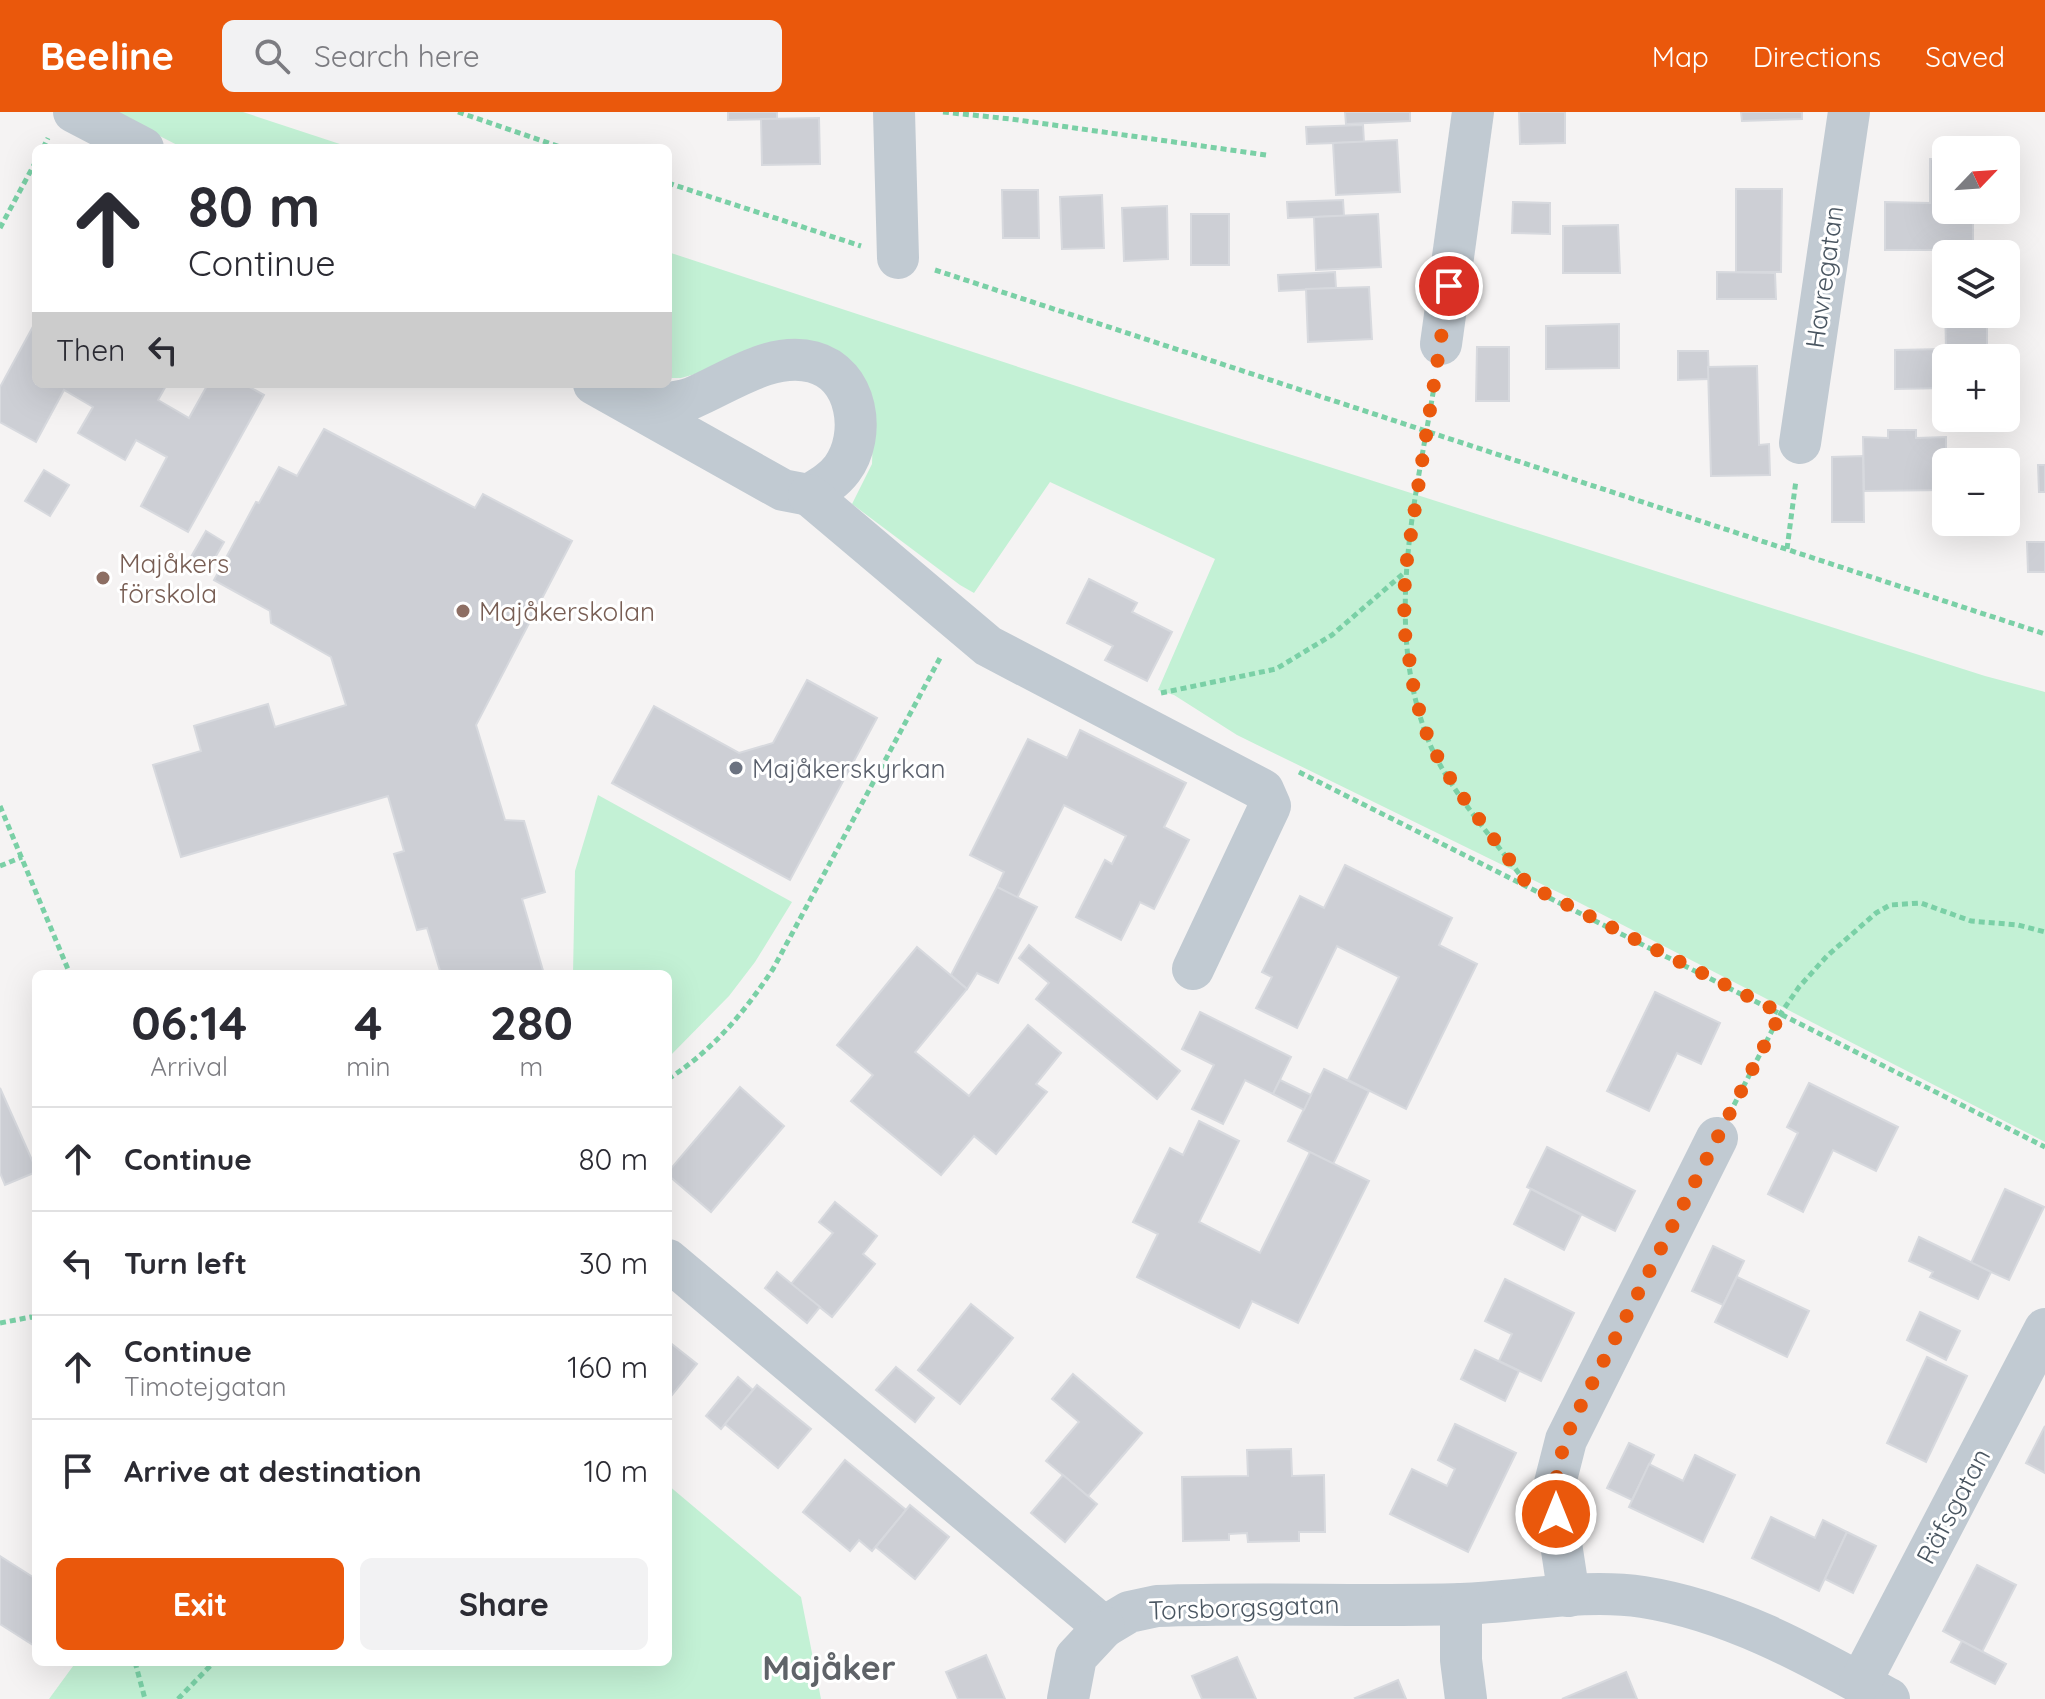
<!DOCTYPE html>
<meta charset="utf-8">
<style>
:root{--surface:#fff;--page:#f2f2f3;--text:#2b2b33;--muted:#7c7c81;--line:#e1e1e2;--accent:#ea580c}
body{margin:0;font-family:Quicksand,sans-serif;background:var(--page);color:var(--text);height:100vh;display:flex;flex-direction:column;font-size:30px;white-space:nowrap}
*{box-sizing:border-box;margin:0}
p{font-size:26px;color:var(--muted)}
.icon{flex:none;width:44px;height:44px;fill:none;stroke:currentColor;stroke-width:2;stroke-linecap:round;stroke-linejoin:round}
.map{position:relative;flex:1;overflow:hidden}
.drawer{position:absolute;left:32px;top:858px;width:640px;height:696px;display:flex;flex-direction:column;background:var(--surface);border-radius:12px;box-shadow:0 8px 32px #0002}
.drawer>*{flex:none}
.hud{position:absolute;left:32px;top:32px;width:640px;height:244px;border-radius:12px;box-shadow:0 8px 32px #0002;background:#fff;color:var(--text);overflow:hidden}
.needle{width:52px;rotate:65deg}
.fabs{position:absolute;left:1932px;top:24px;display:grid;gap:16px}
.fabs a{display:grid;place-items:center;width:88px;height:88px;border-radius:12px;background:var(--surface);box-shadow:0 8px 32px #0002;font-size:40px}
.pin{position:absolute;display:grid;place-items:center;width:68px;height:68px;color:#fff;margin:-34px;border:4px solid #fff;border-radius:50%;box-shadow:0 2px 8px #0007}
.me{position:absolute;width:88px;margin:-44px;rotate:0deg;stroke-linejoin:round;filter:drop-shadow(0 0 6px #0008)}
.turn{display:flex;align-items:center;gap:28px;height:168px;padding:0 24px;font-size:36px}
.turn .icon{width:104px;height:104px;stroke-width:2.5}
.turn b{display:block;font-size:56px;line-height:68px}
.then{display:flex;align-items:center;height:76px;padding:0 24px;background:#0003;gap:16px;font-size:30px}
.eta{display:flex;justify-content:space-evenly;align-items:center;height:136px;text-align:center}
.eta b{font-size:48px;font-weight:800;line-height:56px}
.action{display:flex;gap:16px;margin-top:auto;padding:16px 24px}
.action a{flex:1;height:92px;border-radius:12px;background:var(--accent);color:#fff;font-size:32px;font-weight:800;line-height:92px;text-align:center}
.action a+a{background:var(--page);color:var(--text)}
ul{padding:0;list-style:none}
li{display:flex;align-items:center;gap:24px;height:104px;padding:0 24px;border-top:2px solid var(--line)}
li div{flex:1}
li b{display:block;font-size:30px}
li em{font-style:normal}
header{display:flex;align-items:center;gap:48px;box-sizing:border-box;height:112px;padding:0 40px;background:var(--accent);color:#fff}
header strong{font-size:38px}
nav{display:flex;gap:44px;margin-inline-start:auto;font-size:28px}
.search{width:560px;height:72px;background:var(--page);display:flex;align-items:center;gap:20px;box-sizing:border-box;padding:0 28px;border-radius:12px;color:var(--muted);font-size:30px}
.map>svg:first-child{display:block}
.green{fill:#c3f1d5}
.building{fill:#cdcfd5;stroke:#d7d9de;stroke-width:2}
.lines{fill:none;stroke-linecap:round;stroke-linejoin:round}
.path{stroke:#7ad0a6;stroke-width:5;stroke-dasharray:6 4;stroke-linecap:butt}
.minor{stroke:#c1cad2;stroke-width:42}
.route{stroke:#ea580c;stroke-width:14;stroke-dasharray:0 25.2}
.education-dot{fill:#8d6e63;stroke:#fff;stroke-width:3}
.worship-dot{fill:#6b7280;stroke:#fff;stroke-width:3}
.labels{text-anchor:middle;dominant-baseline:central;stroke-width:6;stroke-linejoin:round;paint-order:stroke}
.street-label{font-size:26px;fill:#4a5661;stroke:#fff}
.education-label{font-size:26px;fill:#785e54;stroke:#fff;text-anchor:start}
.worship-label{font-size:26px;fill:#5b616d;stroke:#fff;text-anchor:start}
.district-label{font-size:34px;font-weight:bold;fill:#5f6368;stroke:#fff}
</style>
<header>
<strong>Beeline</strong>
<div class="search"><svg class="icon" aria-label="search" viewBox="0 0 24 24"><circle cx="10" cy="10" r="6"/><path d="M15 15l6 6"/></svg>Search here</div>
<nav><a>Map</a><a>Directions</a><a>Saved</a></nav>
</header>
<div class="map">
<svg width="2045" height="1587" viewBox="0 0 2045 1587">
<rect width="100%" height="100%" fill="#f5f3f3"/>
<!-- green -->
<g class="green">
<polygon points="113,0 243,0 352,36 183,36"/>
<polygon points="668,140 1119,288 1985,564 2045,580 2045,1030 1576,789 1237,623 1174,583 1158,578 1215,447 1050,370 974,481 960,473 852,392 872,352 874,292 788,236 681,266 668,266"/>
<polygon points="598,683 792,790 755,850 729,884 668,946 668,862 573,862 575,759"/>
<polygon points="668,1373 801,1485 821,1587 49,1587 76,1550 668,1550"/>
</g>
<!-- building -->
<g class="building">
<polygon points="728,0 777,0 777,7 728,8"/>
<polygon points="1345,0 1410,0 1410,9 1346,12"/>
<polygon points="1519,0 1565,0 1565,31 1520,32"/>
<polygon points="1741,0 1802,0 1802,7 1742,9"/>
<polygon points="819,6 820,52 762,53 761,7"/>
<polygon points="1363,13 1364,30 1307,32 1306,15"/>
<polygon points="1397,28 1400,80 1336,83 1333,31"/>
<polygon points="1930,47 1946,47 1946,98 1973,98 1973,138 1885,138 1885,90 1930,91"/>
<polygon points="1736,77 1782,77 1781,160 1736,160"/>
<polygon points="1002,78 1038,78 1039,126 1003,126"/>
<polygon points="1102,83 1104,136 1062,137 1060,85"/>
<polygon points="1343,88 1344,104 1288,106 1287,90"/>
<polygon points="1513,90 1550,91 1550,122 1512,121"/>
<polygon points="1167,94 1168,147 1124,149 1122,96"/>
<rect x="1191" y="102" width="38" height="51"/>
<polygon points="1378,102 1381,155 1316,158 1314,105"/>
<polygon points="1618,113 1620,161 1563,161 1563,114"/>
<polygon points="1335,160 1336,176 1279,179 1278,163"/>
<polygon points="1717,160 1775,161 1776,187 1717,187"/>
<polygon points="1369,175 1372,227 1308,230 1306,177"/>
<polygon points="1945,192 1946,202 1987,202 1987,246 1946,246 1946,276 1895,277 1895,238 1946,237"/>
<polygon points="36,209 36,272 167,272 158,288 189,306 208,272 244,272 264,283 188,420 141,394 167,345 136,328 125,348 78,321 93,295 64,278 36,330 0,310 0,275"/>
<polygon points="1619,212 1619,256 1546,257 1546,214"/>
<polygon points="1477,235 1509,235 1509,289 1476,289"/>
<polygon points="1678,239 1708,239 1709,267 1678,268"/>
<polygon points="1757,254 1759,333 1769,332 1770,363 1711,364 1708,255"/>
<polygon points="324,317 475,396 483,382 572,429 476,613 505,708 524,709 545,780 522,787 544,862 441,862 427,816 417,818 394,742 404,739 388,684 181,745 153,653 201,639 194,614 268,592 275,615 346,593 331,545 271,511 270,499 214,468 256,390 259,391 279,355 297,364"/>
<polygon points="1888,318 1916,318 1916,326 1946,325 1946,378 1864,379 1863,325 1888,326"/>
<polygon points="1863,344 1864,410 1832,410 1832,345"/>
<polygon points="2038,353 2045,353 2045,380 2039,380"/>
<polygon points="44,358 69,373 50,404 25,389"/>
<polygon points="206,419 224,430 209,456 191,445"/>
<polygon points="2027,430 2045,430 2045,460 2028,460"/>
<polygon points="1089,467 1137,491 1132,500 1172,520 1147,569 1105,548 1113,534 1067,511"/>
<polygon points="807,568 877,606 790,768 612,671 654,594 739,641 773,631"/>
<polygon points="1080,618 1186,671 1164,715 1189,728 1154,797 1140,790 1121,828 1076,805 1105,748 1112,752 1126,724 1064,693 1017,786 997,775 1004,760 970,743 1028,627 1067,646"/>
<polygon points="1345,753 1452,806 1439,833 1477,852 1406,997 1348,968 1399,865 1337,834 1297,916 1256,896 1272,865 1262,860 1300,784 1324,796"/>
<polygon points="997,775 1037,795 998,871 977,861 967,877 951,863"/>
<polygon points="1029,833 1180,959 1157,987 1036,887 1049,871 1019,846"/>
<polygon points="917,835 967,877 915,940 969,984 1028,913 1061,941 1036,972 1047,980 996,1042 974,1024 941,1063 851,989 873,963 837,933"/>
<polygon points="1655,880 1720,911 1701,952 1677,941 1649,999 1607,979"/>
<polygon points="1200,900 1291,945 1273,982 1245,968 1223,1012 1192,997 1214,953 1182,937"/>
<polygon points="1324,957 1369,979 1333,1052 1288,1029"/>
<polygon points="1280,968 1311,983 1304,998 1273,982"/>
<polygon points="1809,971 1898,1015 1876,1059 1833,1038 1803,1100 1768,1082 1798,1021 1787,1015"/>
<polygon points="740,975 784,1014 711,1100 668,1063 668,1060"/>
<polygon points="0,976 36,1057 36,1060 5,1073 0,1061"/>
<polygon points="1199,1009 1239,1029 1199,1110 1260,1141 1310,1040 1369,1069 1298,1211 1252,1189 1239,1216 1137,1165 1158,1122 1133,1110 1170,1036 1183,1043"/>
<polygon points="1547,1035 1635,1079 1615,1119 1527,1075"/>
<polygon points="1531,1077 1581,1103 1564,1138 1514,1112"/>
<polygon points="2005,1077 2044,1095 2009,1168 1971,1151"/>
<polygon points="835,1090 877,1124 863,1142 875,1152 832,1205 791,1172 833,1121 819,1110"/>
<polygon points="1919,1125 1991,1160 1978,1187 1930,1165 1933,1160 1909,1149"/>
<polygon points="1713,1134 1744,1149 1723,1193 1692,1179"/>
<polygon points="777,1160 820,1195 807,1211 765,1176"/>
<polygon points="1737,1165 1809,1199 1787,1245 1715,1210"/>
<polygon points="1505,1167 1574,1201 1541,1269 1499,1249 1512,1222 1485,1209"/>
<polygon points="971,1192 1013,1226 960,1292 918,1258"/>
<polygon points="1920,1200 1960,1219 1946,1248 1907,1228"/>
<polygon points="668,1229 697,1252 668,1288"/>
<polygon points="1475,1238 1519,1259 1505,1289 1461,1267"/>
<polygon points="1927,1245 1967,1264 1926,1350 1887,1331"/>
<polygon points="896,1255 934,1286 915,1310 876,1278"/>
<polygon points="1073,1262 1142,1321 1088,1384 1046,1349 1079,1310 1052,1287"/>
<polygon points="738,1265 753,1278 721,1317 706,1304"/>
<polygon points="757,1273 811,1317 778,1356 725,1312"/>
<polygon points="1455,1312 1516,1341 1468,1440 1390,1402 1412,1357 1447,1374 1455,1357 1438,1348"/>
<polygon points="2045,1314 2045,1361 2026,1351"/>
<polygon points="1629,1331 1654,1343 1632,1388 1607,1376"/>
<polygon points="1291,1337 1292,1364 1324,1363 1325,1420 1299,1420 1299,1429 1248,1430 1247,1421 1229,1422 1229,1428 1183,1429 1182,1365 1248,1364 1247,1338"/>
<polygon points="1695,1343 1735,1363 1703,1430 1629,1395 1649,1352 1683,1369"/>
<polygon points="845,1348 906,1398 872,1439 859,1428 850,1439 803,1400"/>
<polygon points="1063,1363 1097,1392 1065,1430 1031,1401"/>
<polygon points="910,1393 949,1425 915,1467 876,1435"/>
<polygon points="1771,1405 1815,1426 1823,1408 1847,1420 1819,1479 1752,1446"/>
<polygon points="1847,1420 1876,1434 1853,1481 1825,1467"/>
<polygon points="0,1444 36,1467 36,1535 0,1512"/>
<polygon points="1977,1453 2016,1473 1982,1540 1943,1519"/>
<polygon points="1962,1529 2006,1552 1995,1572 1951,1550"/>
<polygon points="986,1543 1005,1587 958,1587 946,1560"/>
<polygon points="1237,1545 1256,1587 1202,1587 1192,1564"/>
<polygon points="1626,1560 1637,1587 1562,1587"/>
<polygon points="1398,1568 1406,1587 1356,1587 1355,1586"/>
</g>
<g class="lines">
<!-- path -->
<g class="path">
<polyline points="458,0 563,36"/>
<polyline points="943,0 1011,7 1266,43"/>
<polyline points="43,36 48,26"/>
<polyline points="668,71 861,134"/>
<polyline points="0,116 36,49"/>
<polyline points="935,158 2045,522"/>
<path d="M1435 269C1416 388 1382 512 1429 630 1449 679 1495 728 1526 771"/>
<polyline points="1787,437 1796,368"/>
<polyline points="1161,581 1276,557 1332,523 1404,461"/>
<polyline points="1299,660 2045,1035"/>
<polyline points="0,694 70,862"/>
<polyline points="0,754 22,745"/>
<path d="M668 967C712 939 744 901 773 857L940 546"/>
<polyline points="1734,993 1781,901 1799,875 1827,844 1876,801 1890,793 1921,791 1971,809 2018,813 2045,820"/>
<polyline points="0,1211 31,1205 36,1207"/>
<polyline points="135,1550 145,1587"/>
<polyline points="178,1587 214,1550"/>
</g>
<!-- minor -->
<g class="minor">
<polyline points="74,0 143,36"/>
<polyline points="894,0 898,146"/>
<polyline points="1441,232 1473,0"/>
<path d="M594 272 783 378 809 383C822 375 833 369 842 357 867 323 858 262 813 250 771 239 728 271 692 286 676 292 655 292 638 295"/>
<polyline points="1800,331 1849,0"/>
<polyline points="809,383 988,534 1263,678 1270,694 1193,857"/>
<path d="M668 1148 1104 1515 1129 1500 1157 1494C1258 1490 1360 1495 1461 1492 1521 1490 1584 1476 1643 1485 1732 1499 1811 1544 1889 1587"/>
<polyline points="1569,1484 1553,1379 1566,1328 1717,1026"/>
<polyline points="1461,1492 1461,1548 1466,1587"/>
<polyline points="1860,1571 2045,1217"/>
<polyline points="1068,1587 1076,1545 1104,1515"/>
</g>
</g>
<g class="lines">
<!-- route -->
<path class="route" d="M1449 174 1405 461 1404 516 1408 539 1415 585 1430 632 1456 676 1528 773 1781 901 1574 1307C1561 1338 1552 1369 1556 1402"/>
</g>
<!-- markers -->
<g class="education-dot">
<circle cx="103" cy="466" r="8"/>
<circle cx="463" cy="499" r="8"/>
</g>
<circle class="worship-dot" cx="736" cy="656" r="8"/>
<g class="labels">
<!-- street labels -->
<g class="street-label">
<text transform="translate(1824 165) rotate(-82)">Havregatan</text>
<text transform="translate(1953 1394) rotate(-62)">Räfsgatan</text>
<text transform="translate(1244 1495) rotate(-2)">Torsborgsgatan</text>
</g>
<!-- education labels -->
<g class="education-label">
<text x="119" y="451">Majåkers<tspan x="119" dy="30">förskola</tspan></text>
<text x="479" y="499">Majåkerskolan</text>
</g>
<!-- worship labels -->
<g class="worship-label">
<text x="752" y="656">Majåkerskyrkan</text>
</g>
<!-- district labels -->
<g class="district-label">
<text x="829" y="1555">Majåker</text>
</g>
</g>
</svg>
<div class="fabs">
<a><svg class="needle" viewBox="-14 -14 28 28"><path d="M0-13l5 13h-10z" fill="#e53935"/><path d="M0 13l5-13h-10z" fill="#7c7c81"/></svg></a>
<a><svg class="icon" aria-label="layers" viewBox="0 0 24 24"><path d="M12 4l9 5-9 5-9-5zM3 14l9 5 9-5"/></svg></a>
<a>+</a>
<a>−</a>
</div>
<div class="pin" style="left:1449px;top:174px;background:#d93025"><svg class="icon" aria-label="arrive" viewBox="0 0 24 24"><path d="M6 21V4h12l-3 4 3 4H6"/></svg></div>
<svg class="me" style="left:1556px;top:1402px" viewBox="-20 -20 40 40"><circle r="17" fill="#ea580c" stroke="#fff" stroke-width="3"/><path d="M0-11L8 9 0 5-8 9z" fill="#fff"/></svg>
<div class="hud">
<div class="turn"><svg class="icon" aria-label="ahead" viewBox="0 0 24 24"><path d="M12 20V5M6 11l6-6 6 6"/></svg><div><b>80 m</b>Continue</div></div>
<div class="then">Then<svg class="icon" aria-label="left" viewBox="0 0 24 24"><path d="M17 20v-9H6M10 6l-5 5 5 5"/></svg></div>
</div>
<section class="drawer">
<div class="eta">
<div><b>06:14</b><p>Arrival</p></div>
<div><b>4</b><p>min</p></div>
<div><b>280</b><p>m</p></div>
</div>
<ul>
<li><svg class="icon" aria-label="ahead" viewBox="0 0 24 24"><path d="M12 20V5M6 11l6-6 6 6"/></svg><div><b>Continue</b></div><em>80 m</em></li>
<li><svg class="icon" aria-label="left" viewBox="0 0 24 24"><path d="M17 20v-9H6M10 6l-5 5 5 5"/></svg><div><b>Turn left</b></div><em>30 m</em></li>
<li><svg class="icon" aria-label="ahead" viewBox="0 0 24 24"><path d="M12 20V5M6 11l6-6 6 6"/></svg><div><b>Continue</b><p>Timotejgatan</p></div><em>160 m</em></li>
<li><svg class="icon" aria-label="arrive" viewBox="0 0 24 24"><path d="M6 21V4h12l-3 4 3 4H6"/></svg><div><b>Arrive at destination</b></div><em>10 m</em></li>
</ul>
<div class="action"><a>Exit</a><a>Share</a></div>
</section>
</div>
